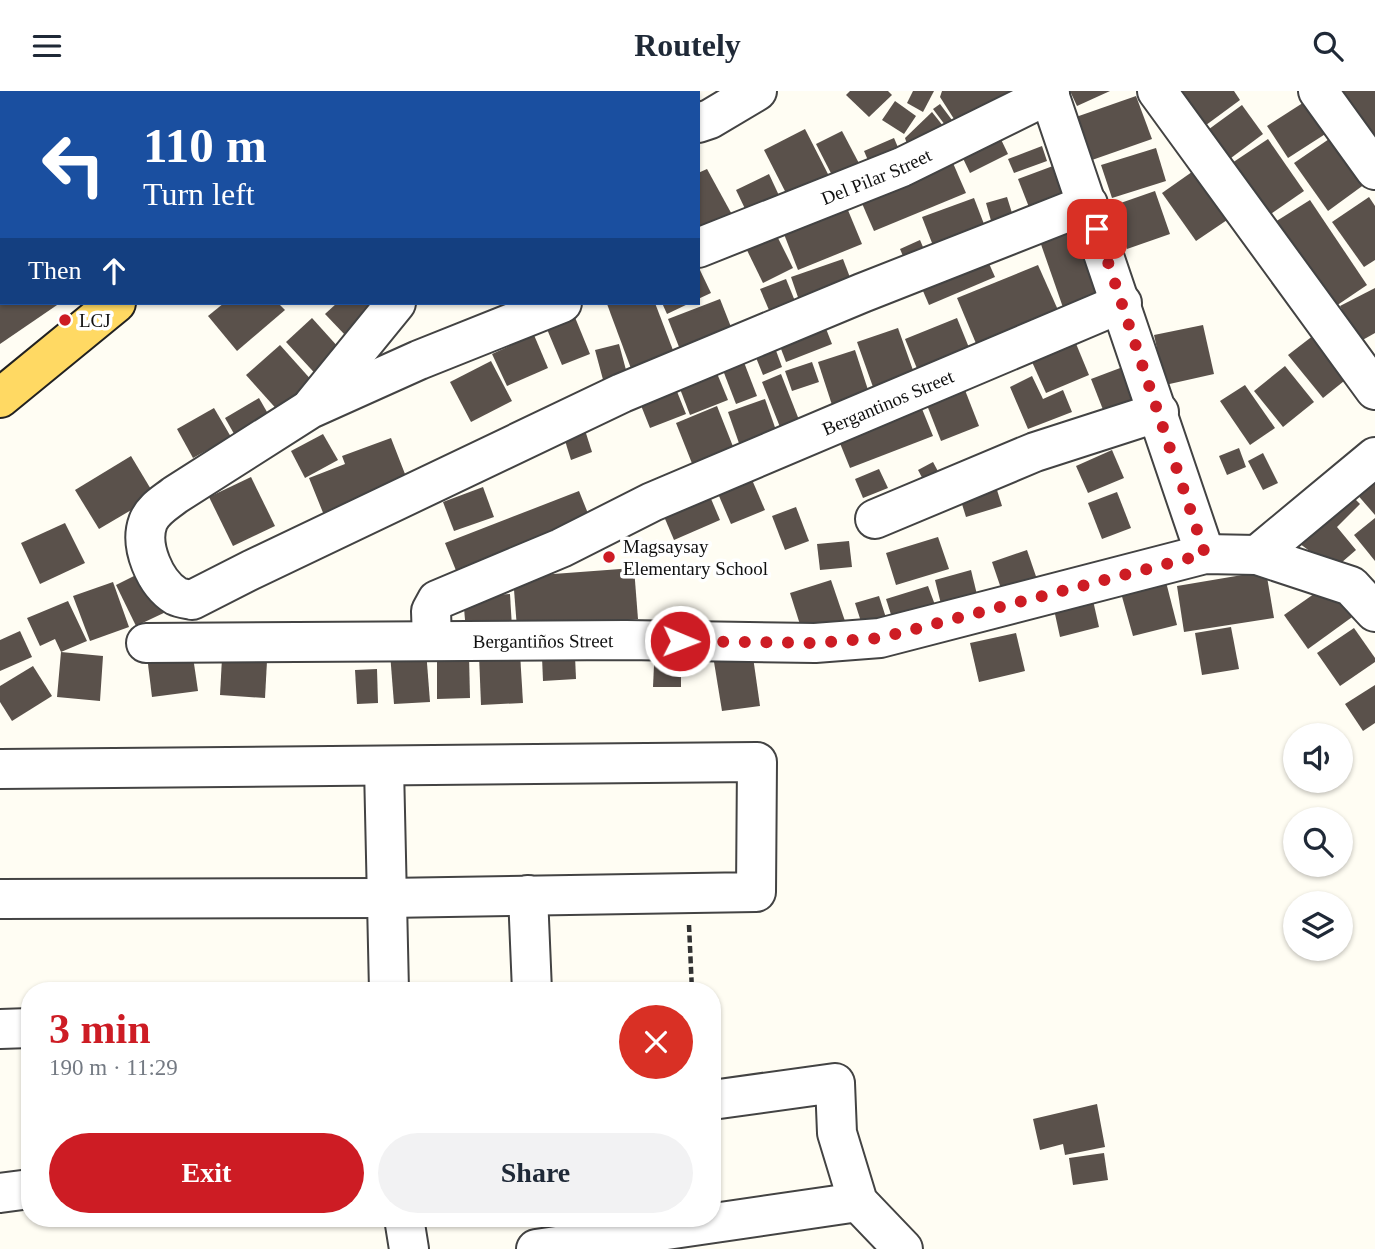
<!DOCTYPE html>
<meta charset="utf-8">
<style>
:root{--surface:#fff;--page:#f2f2f3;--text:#1f2937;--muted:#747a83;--accent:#cd1c24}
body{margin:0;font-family:"Times New Roman",serif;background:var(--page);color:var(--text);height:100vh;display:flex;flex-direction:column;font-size:26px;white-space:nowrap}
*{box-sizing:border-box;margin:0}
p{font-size:23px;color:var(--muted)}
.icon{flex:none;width:38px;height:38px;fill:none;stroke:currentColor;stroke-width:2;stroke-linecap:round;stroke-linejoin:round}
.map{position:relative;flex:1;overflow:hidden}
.details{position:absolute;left:21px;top:891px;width:700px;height:245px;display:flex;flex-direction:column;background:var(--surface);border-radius:28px;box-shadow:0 2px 5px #0004}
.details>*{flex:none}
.banner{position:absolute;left:0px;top:0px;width:700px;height:214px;box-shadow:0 2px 5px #0004;background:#1a4fa0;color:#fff;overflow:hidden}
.buttons{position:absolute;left:1283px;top:632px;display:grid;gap:14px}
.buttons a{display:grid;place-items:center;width:70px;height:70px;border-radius:50%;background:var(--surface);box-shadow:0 2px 5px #0004;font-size:35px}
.pin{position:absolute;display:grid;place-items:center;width:60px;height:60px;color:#fff;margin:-30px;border-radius:14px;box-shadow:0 4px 10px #0006}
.me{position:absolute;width:77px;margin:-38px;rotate:91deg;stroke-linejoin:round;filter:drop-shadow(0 0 5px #0008)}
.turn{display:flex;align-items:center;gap:24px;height:147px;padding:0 28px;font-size:32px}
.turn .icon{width:91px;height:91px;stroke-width:2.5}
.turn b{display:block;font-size:49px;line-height:60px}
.then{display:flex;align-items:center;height:66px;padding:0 28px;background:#0003;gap:14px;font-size:26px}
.round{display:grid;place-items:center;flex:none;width:74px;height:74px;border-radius:37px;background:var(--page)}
.overview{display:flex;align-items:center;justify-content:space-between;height:119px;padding:0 28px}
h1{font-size:42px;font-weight:700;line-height:52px;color:var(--accent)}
.action{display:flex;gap:14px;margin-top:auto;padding:14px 28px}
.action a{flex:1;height:80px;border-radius:42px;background:var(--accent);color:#fff;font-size:28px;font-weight:700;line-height:80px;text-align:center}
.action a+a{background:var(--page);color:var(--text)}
header{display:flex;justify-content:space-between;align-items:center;height:91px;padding:0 28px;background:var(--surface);font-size:32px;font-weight:700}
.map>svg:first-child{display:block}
.building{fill:#5a514b}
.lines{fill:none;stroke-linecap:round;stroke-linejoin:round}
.minor-casing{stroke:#434343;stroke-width:42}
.major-casing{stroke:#212121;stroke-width:42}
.path{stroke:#323232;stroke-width:4.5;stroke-dasharray:7 3.5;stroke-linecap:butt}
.minor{stroke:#fff;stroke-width:38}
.major{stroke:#ffd963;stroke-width:38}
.route{stroke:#cd1c24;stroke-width:12;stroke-dasharray:0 21.6}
.poi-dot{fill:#cd1c24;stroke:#fff;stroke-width:2.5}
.labels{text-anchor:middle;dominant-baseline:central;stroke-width:7;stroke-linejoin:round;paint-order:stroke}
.street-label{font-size:19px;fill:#101010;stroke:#fff}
.poi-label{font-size:19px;fill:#101010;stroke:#fff;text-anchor:start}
</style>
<header><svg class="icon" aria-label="menu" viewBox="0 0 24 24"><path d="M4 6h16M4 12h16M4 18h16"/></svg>Routely<svg class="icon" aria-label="search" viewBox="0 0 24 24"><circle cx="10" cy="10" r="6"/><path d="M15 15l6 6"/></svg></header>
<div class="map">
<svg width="1375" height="1158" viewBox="0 0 1375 1158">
<rect width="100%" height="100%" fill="#fffdf3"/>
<!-- building -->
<g class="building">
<polygon points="850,0 888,0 892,4 869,26 846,4"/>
<polygon points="913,0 934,0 923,21 907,12"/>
<polygon points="942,0 1025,0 961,39 940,6"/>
<polygon points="1070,0 1110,0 1077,15"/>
<polygon points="1174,0 1234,0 1240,9 1202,37"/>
<polygon points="1334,0 1375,0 1375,45 1371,48"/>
<polygon points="1136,5 1152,48 1092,69 1076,26"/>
<polygon points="1309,8 1330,40 1288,67 1267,35"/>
<polygon points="895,10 916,25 904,43 882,29"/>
<polygon points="940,13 955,33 948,38 933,18"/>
<polygon points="1242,14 1263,43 1227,70 1205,41"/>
<polygon points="932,21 951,45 910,62 905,47"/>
<polygon points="805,38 829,85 788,106 764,59"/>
<polygon points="996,38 1008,63 970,82 958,57"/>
<polygon points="842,40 862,78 836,92 816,53"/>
<polygon points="1332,46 1365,93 1328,120 1294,72"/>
<polygon points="894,47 900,61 870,74 864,60"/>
<polygon points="1268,48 1304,100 1265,127 1229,74"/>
<polygon points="1042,55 1047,70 1014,82 1008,68"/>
<polygon points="1156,57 1166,90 1112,107 1101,74"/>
<polygon points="949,63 966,102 874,140 857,101"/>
<polygon points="1061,72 1077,112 1034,129 1018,88"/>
<polygon points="1199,76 1233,125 1196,150 1162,102"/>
<polygon points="707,78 735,129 698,148 698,82"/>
<polygon points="769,83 782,111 749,126 736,99"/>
<polygon points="1155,100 1170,143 1127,158 1112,115"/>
<polygon points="1007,106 1017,138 995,144 986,112"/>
<polygon points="1369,106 1375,115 1375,169 1364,176 1332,131"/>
<polygon points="974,107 989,146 937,165 922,126"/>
<polygon points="1310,109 1367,194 1333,217 1275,131"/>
<polygon points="845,112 862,153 798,179 782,138"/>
<polygon points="1083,123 1114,211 1067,228 1036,139"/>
<polygon points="772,135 793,177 763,192 742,149"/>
<polygon points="920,149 929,170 909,179 900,158"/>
<polygon points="983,159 995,186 929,214 917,186"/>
<polygon points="843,168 854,197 801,215 791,186"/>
<polygon points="1038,174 1062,228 980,262 957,207"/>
<polygon points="698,175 711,202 698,208"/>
<polygon points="786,188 797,215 772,226 760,198"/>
<polygon points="1375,197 1375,242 1359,251 1340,215"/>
<polygon points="720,208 733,241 681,261 668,228"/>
<polygon points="0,212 60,212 0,253"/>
<polygon points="224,212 278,212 285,219 237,260 208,225"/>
<polygon points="337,212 378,212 346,245 325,223"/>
<polygon points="609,212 655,212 676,267 633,283 607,213"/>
<polygon points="662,212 690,212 667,223"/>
<polygon points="572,219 590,263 562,274 544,231"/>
<polygon points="821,225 832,253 786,271 775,242"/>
<polygon points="312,227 348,267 322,290 286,251"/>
<polygon points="957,227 972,264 920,285 905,248"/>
<polygon points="1203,234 1214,283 1165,294 1154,244"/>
<polygon points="898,237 914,282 873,296 857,251"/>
<polygon points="1072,243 1089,284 1046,302 1028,262"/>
<polygon points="534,244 548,277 507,295 492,263"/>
<polygon points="1314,244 1349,286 1323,307 1288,264"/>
<polygon points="771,246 782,276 763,284 751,254"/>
<polygon points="619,253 629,290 605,296 595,259"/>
<polygon points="280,254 314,292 280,322 246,284"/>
<polygon points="855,259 870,305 833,317 818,271"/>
<polygon points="740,261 757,305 736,313 719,269"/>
<polygon points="491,270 512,310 471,331 450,291"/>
<polygon points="812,271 819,291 792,300 785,280"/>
<polygon points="1136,271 1154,317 1109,334 1091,288"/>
<polygon points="714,275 728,309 690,324 677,290"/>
<polygon points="1285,275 1314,311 1283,336 1254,300"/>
<polygon points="781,283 801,334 782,341 762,291"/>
<polygon points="1032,285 1043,308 1063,299 1072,321 1028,338 1010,296"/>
<polygon points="672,288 686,323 650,337 636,302"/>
<polygon points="963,294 979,335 941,350 925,309"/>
<polygon points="1245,294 1275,337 1250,354 1220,310"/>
<polygon points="259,307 271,328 237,348 225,327"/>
<polygon points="765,308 777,342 740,355 728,321"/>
<polygon points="918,308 933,345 850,377 835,340"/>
<polygon points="717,315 736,363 695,380 676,332"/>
<polygon points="214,317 231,346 193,367 177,338"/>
<polygon points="583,333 592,361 571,369 562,340"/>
<polygon points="323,343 338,369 305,387 291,360"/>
<polygon points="391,347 412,401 328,434 309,387 345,373 342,365"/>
<polygon points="1239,357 1246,376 1227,384 1219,365"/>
<polygon points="1112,359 1124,387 1088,402 1076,375"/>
<polygon points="1263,362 1278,392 1263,399 1248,370"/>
<polygon points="131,365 155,405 99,438 75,399"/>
<polygon points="933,371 940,384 925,392 918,379"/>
<polygon points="1375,371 1375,424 1349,394"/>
<polygon points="747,377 765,419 731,433 713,391"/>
<polygon points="879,378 888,397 863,407 855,388"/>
<polygon points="251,386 275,435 233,455 209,406"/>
<polygon points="993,386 1002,415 966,426 957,397"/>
<polygon points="483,396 494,426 454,440 443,411"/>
<polygon points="706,396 720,429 674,449 660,416"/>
<polygon points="1344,397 1360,413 1337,436 1356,459 1334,478 1292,447"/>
<polygon points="579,400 593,435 459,487 445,452"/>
<polygon points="1117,401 1131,437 1102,448 1088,412"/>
<polygon points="796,416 809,450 785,459 772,425"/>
<polygon points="1375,427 1375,470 1354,444"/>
<polygon points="65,432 85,472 40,493 21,452"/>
<polygon points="938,446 949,478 896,494 886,462"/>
<polygon points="849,450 852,476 820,479 817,453"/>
<polygon points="1027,459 1041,500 1006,512 992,471"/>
<polygon points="634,477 638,528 517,537 513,486"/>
<polygon points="148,478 168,520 136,535 116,494"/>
<polygon points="971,479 981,520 945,529 935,489"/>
<polygon points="1266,480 1274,527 1184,541 1177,495"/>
<polygon points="831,489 846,533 804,546 790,502"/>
<polygon points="113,491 129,536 90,550 73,505"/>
<polygon points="1166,491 1177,534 1133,545 1121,502"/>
<polygon points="1331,491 1355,524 1308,558 1284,524"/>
<polygon points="928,495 938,522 895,536 886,508"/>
<polygon points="510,503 512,537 466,540 463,506"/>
<polygon points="879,505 888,533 864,540 855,512"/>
<polygon points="1092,505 1099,536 1060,546 1053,514"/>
<polygon points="68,510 87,550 61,561 103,565 100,610 57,606 61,561 55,548 40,555 27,527"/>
<polygon points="1231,536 1239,578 1202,584 1195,542"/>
<polygon points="1354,537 1375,567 1375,571 1340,595 1317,562"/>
<polygon points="20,540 32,566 0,580 0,549"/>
<polygon points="1016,542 1025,580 979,591 970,552"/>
<polygon points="192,559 198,600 152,606 147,565"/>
<polygon points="426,559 430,611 394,613 390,562"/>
<polygon points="520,562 523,612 481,614 479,564"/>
<polygon points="437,564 469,564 470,607 437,608"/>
<polygon points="575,565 576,588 543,590 542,566"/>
<polygon points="753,566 760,615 722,620 714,571"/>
<polygon points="222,567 267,570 265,607 220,604"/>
<polygon points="654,574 681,575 681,596 653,596"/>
<polygon points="33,575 52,605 12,630 0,611 0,595"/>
<polygon points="377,578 378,612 357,613 355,579"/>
<polygon points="1375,594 1375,632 1363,640 1345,613"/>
<polygon points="1097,1013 1105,1056 1065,1064 1063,1053 1040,1059 1033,1028"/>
<polygon points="1104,1062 1108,1089 1073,1094 1069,1067"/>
</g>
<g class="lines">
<defs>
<g id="minor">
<polyline points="99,0 100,2"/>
<polyline points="1048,0 1205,463"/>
<polyline points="1157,0 1375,299"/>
<polyline points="1318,0 1375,79"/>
<polyline points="451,2 453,0"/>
<polyline points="0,28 2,28"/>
<polyline points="698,32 710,28 757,0"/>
<polyline points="0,138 2,136"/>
<path id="s1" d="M698 157 902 76 1050 3"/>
<path d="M562 212 419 269 310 318 175 404C165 412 153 418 148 431 139 455 155 492 176 505 180 507 187 508 192 509L251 479 622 302 862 202 1088 113"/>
<polyline points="313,314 396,212"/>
<polyline points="875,428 1035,361 1159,321"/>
<polyline points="1257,464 1375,366"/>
<path id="s2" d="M432 549 431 520 437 509 561 457 652 411 1122 212"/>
<path id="s3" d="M146 552 626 549 815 552 880 547 1205 463 1257 464 1351 495 1375 521"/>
<polyline points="384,676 389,900"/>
<polyline points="0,678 757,671 756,801 387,807 0,808"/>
<polyline points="528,804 532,900"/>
<polyline points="0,938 30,937"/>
<polyline points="712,1009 835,992 837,1042 858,1111 903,1158"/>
<polyline points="0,1102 30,1098"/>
<polyline points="404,1127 409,1158"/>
<polyline points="536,1158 858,1111"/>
</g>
<g id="major">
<polyline points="295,2 296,0"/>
<polyline points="0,307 116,212"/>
</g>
</defs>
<!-- minor casing -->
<use href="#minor" class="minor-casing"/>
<!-- major casing -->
<use href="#major" class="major-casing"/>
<!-- path -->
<polyline class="path" points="689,834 692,900"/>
<!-- minor -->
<use href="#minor" class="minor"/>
<!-- major -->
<use href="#major" class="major"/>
</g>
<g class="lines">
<!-- route -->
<polyline class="route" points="680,550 815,552 880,547 1205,463 1097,138"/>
</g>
<!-- markers -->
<g class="poi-dot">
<circle cx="65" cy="229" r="7"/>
<circle cx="609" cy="466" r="7"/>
</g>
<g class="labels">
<!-- street labels -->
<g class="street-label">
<text stroke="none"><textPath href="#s1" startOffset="192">Del Pilar Street</textPath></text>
<text stroke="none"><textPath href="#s2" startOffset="534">Bergantinos Street</textPath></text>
<text stroke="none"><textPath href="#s3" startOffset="397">Bergantiños Street</textPath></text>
</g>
<!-- poi labels -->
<g class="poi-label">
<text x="79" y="229">LCJ</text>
<text x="623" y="455">Magsaysay<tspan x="623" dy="22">Elementary School</tspan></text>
</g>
</g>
</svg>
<div class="buttons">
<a><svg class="icon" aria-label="sound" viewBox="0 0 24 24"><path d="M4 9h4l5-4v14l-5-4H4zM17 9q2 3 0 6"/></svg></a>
<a><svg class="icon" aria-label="search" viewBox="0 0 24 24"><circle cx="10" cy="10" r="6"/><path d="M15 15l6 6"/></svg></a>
<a><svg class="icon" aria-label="layers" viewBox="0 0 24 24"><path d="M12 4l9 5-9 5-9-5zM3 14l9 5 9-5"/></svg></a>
</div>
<div class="pin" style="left:1097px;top:138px;background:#d93025"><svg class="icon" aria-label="arrive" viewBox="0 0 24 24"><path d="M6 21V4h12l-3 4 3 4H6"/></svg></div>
<svg class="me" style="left:680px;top:550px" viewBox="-20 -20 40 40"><circle r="17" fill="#cd1c24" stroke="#fff" stroke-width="3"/><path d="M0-11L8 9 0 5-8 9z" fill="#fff"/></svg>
<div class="banner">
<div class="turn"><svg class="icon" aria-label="left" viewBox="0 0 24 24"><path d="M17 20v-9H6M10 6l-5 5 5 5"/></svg><div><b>110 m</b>Turn left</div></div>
<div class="then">Then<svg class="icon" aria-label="ahead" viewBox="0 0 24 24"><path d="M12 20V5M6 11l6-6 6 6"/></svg></div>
</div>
<section class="details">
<div class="overview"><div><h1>3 min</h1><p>190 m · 11:29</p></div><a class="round" style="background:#d93025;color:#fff"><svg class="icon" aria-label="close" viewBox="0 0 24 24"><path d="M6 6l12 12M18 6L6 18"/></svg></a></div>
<div class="action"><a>Exit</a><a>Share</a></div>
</section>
</div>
